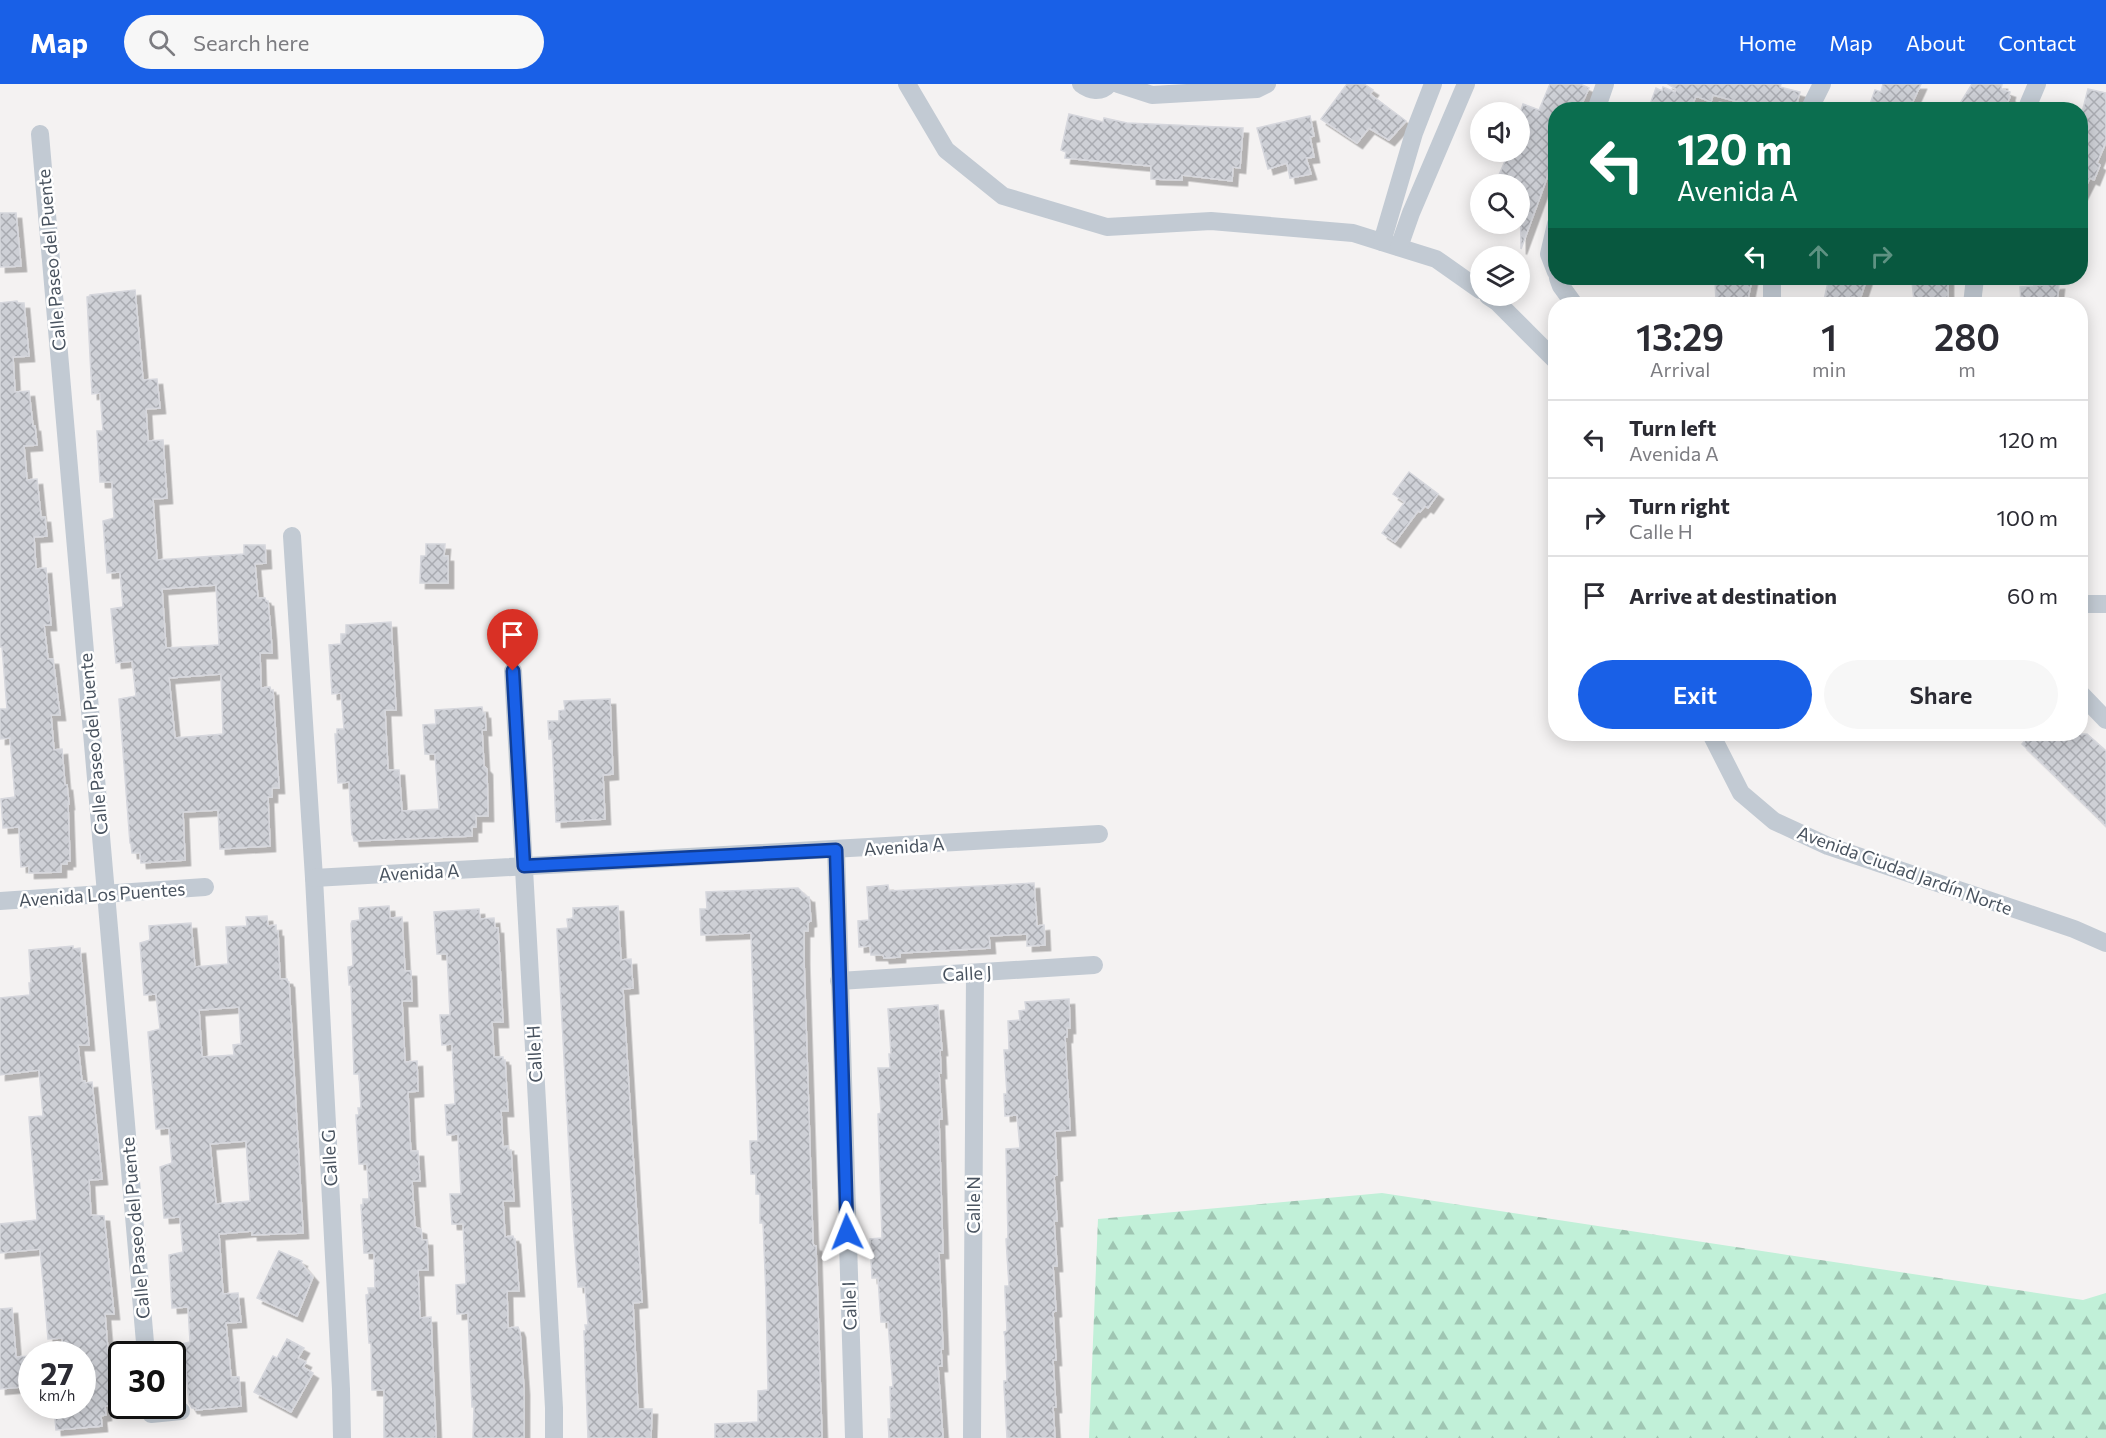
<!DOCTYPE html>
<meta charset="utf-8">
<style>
:root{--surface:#fff;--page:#f7f7f7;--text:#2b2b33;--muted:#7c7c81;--line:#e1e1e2;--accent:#1960e7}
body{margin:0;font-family:Commissioner,sans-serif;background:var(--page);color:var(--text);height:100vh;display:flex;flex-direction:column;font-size:22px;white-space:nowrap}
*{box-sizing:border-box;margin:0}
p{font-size:20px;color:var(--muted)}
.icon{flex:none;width:33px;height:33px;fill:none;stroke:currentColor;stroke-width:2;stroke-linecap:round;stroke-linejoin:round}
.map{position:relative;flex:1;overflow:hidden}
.drawer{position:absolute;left:1548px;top:213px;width:540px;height:444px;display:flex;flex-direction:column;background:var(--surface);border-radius:24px;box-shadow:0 3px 15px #0003}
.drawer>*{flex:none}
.banner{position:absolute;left:1548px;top:18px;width:540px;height:183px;border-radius:24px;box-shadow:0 3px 15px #0003;background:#0b6e4f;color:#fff;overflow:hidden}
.controls{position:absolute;left:1470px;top:18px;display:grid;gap:12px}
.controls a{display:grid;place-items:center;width:60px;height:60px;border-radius:50%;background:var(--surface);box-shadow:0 3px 15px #0003;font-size:30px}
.speed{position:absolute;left:18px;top:1257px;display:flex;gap:12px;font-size:30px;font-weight:700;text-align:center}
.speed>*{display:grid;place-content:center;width:78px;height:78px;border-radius:50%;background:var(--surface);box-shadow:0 3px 15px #0003;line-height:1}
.speed small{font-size:15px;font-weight:400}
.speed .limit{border:3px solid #111;border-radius:9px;background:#fff;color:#111}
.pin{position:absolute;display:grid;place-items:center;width:51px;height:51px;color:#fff;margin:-62px -26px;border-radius:50% 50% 50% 0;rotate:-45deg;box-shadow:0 0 6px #0007}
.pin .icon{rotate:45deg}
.me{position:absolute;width:66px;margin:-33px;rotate:358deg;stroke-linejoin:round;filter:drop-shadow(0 0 4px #0008)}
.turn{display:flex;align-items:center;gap:21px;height:126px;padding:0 30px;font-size:27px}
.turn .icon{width:78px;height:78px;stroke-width:2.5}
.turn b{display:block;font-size:42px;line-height:51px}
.lanes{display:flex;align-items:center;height:57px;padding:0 30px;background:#0003;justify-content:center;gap:30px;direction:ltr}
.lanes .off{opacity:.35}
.eta{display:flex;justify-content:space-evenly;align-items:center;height:102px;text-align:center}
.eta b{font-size:36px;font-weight:600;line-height:42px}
.action{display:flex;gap:12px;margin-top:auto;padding:12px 30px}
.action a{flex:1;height:69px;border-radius:36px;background:var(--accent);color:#fff;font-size:24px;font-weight:600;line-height:69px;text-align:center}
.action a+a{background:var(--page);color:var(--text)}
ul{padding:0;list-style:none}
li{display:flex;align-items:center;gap:18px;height:78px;padding:0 30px;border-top:2px solid var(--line)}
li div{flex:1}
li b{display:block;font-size:22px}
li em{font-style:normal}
header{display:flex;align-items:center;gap:36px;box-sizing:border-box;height:84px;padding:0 30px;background:var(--accent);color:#fff}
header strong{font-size:28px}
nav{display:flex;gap:33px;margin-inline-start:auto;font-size:21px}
.search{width:420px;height:54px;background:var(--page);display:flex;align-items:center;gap:15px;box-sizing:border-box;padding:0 21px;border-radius:33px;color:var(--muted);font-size:22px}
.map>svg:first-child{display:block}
.forest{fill:url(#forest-firs)}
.building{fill:url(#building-cross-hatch);stroke:#d6d7dd;stroke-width:1.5;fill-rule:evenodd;filter:url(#shadow)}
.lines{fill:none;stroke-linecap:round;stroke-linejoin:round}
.street{stroke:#c2cad3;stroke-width:18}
.route-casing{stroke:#103e96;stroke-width:15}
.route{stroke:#1960e7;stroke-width:10}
.labels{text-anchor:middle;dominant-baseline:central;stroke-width:5;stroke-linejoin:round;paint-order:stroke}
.street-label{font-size:18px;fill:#49535f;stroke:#fff}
</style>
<header>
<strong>Map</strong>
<div class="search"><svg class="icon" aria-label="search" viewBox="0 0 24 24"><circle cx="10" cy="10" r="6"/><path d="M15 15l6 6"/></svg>Search here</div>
<nav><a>Home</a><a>Map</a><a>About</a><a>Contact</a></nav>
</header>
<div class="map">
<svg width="2106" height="1354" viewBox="0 0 2106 1354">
<defs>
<pattern id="forest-firs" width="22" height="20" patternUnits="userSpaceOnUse" patternTransform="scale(1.5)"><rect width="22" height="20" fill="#c1f0d8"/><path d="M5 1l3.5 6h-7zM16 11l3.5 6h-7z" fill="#9fc5b2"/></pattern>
<pattern id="building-cross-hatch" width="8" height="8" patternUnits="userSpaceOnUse" patternTransform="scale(1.5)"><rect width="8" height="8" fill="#ced0d6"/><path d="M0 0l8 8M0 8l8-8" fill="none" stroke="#a9abb1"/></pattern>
<filter id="shadow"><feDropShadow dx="5.5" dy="5.5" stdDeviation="0" flood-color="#0004"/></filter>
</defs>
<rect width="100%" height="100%" fill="#f4f2f2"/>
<!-- forest -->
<polygon class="forest" points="1382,1109 2083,1216 2106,1209 2106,1354 1089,1354 1098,1135"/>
<!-- building -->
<g class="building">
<polygon points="1347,0 1364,0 1373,6 1370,10 1406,37 1389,56 1369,44 1357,59 1321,35"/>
<polygon points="1550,0 1580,0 1589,4 1579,26 1556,26 1556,69 1521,165 1520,100 1495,100 1509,68 1520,68 1520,30 1523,20 1539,26"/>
<polygon points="1668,0 1781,0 1780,3 1800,8 1795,26 1744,26 1746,20 1713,11 1711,18 1696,12 1690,26 1648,26 1656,4 1662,7 1663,3 1675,8 1676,5"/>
<polygon points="1883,0 1921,0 1909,26 1868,26 1875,6 1881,8"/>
<polygon points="1972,0 2002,0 2001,5 2010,8 2009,12 2010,13 2004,26 1956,26"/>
<polygon points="2088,5 2106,9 2106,58 2097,79 2100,81 2094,96 2090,94 2080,114 2080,36"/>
<polygon points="1069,30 1103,38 1104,34 1127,39 1243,44 1240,84 1233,83 1232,97 1182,91 1182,96 1151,95 1151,82 1065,74 1066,68 1061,66"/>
<polygon points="1310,32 1314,52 1310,53 1314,73 1306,74 1311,90 1290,94 1287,79 1268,85 1257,44"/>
<polygon points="0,129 16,129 21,182 0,183"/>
<polygon points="1715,194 1752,195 1747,220 1716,220"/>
<polygon points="1829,194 1867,194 1860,215 1852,213 1851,220 1823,220"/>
<polygon points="1920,194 1948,194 1948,215 1914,217 1912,198 1921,197"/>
<polygon points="2059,200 2057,220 2021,220 2020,203"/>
<path d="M135 206 143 296 157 295 160 324 146 325 148 357 163 356 167 414 153 415 157 476 244 470V461H265L266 479 255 480 258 514H265L266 517H268L271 550 272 569H260L261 604 270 603 271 607 273 606 279 704H272V713H268L270 762 220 765 218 726 183 728 185 776 141 779 140 769H132L131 760 130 759 119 615 136 612 132 577 116 579 111 525 123 523 120 488 107 489 103 437 114 434 112 398H100L97 347H103L100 309 92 310 87 213 90 212V211ZM216 501 219 561 166 564 162 505ZM221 590 223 650 175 654 169 594Z"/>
<polygon points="17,217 18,219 24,219 29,272 13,273 15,308 29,307 33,342 35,342 37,361 24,362 27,396 37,395 41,433 45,433 47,452 34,453 36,485 46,484 51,541 44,541 48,575 53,575 60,631 51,631 54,666 62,665 65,701 67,701 69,720 68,720 70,777 67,777 67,780 61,780 61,788 29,789 29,782 21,783 19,743 3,744 1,715 15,713 10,654 0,655 0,625 7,625 2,563 0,563 0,219"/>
<polygon points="1409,388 1438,410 1428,424 1425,422 1420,428 1418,427 1395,458 1382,449 1405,418 1393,410"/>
<polygon points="426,460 445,460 444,472 448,472 448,499 420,499 421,472 426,472"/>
<polygon points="391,538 396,626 385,626 388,686 399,686 402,727 439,725 435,670 425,670 423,641 436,640 435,626 482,623 483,629 485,629 486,646 482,646 484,682 487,685 488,732 476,732 476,743 472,743 472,752 354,757 353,752 352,751 349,698 338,699 335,650 337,650 337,645 344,645 341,609 332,610 329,561 341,560 341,550 346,550 346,541"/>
<polygon points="610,615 613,690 603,691 605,735 556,738 552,655 549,655 548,637 559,637 559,627 565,626 564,617"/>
<polygon points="2031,650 2087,650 2106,667 2106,742 2022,660"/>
<polygon points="1034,799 1037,842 1044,841 1045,861 1027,862 1027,850 989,852 990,864 900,869 900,873 884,874 883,871 871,871 870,862 859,863 858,837 869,836 867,803 888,801 889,807"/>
<polygon points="798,804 807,813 809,813 811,837 808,838 808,847 804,847 804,875 813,1159 814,1162 816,1162 822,1354 715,1354 715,1340 758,1338 758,1307 768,1306 766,1211 763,1139 760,1139 760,1110 756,1110 756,1090 751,1090 750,1057 758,1057 751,849 701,851 700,825 707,825 706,808"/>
<polygon points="389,822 390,834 402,833 405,887 411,887 412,917 402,917 405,978 417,977 418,1007 408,1008 410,1055 411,1067 418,1067 420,1097 412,1097 415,1143 421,1145 422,1156 427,1156 428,1186 418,1186 420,1234 431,1233 436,1354 384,1354 384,1306 372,1306 371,1259 369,1259 366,1211 369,1210 368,1204 375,1204 374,1169 364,1169 361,1121 363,1121 363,1115 369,1115 367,1080 359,1080 356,1031 359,1031 358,1024 361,1024 359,990 354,990 351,901 349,901 348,883 353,882 351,840 352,837 360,836 359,824"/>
<polygon points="618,822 621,876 631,875 633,904 623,905 642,1218 633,1219 638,1325 652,1325 651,1354 588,1354 584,1247 586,1247 585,1241 588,1241 585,1203 578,1203 573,1140 557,845 568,844 567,835 573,834 573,824"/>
<polygon points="479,825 480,835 494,834 495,844 498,844 503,938 492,938 494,973 503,973 503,976 505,976 508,1027 501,1027 503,1063 508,1062 508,1066 511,1066 514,1117 503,1117 505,1153 513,1152 514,1155 515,1155 519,1207 507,1207 508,1244 518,1243 520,1248 524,1305 524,1354 473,1354 474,1323 472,1323 468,1229 457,1230 456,1201 466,1200 463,1140 452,1140 450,1110 461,1110 458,1050 447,1051 445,1021 455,1020 452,960 442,961 440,931 450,931 447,870 437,870 434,828"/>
<path d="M267 832 268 842 276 841V847H278L280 895H287L288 898H289L303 1149 252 1151V1147L219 1150 223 1210 238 1209 241 1238 226 1239 231 1293H239L241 1322 196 1326V1324H192L189 1319 186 1288 179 1289 177 1261 190 1258 188 1223 172 1224 169 1171 183 1168 180 1133 164 1134 160 1083 172 1079 169 1044 156 1045 148 948 160 945 156 910 144 911 140 859 150 856 149 842 191 839 195 883 228 880 226 843 247 842 246 833ZM239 923 241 960 233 961 234 971 202 973 199 926ZM246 1057 250 1117 216 1120 210 1060Z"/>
<polygon points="73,862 73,865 80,864 89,961 78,961 82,997 85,997 85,999 92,998 102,1095 89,1096 91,1131 104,1132 114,1230 105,1230 108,1267 116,1267 121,1321 105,1322 106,1331 101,1332 102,1342 56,1346 54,1322 82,1322 82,1270 64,1270 62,1254 48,1255 40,1165 0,1169 0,1140 37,1136 29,1033 43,1032 39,986 0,991 0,914 30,911 29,899 31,899 29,866"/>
<polygon points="1069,915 1070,944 1067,944 1067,953 1065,953 1070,1046 1055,1047 1057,1091 1054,1092 1057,1137 1054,1137 1057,1182 1053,1182 1056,1227 1053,1228 1056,1276 1053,1276 1056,1323 1053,1323 1055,1354 1007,1354 1004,1302 1004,1297 1007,1297 1005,1253 1004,1248 1007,1247 1005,1207 1005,1202 1009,1202 1006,1155 1008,1154 1006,1065 1020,1064 1017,1031 1005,1032 1004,1010 1007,1010 1004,966 1009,966 1009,964 1008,937 1020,936 1019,927 1026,926 1025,918"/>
<polygon points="938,921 942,966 940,966 941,989 939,989 942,1035 939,1035 943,1169 939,1169 943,1265 941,1265 942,1282 938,1282 943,1354 889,1354 888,1335 891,1335 890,1303 893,1303 888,1238 881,1238 878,1194 872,1194 870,1155 882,1154 878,1030 881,1029 878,984 890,984 889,970 891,970 888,925"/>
<polygon points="279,1167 302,1177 301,1179 313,1193 297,1232 257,1214"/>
<polygon points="12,1224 16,1273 31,1272 32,1302 0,1305 0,1225"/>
<polygon points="287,1255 304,1264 298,1274 306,1278 303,1283 313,1289 291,1328 254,1308 273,1272 277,1274"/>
</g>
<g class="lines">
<!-- street -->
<g class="street">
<polyline points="907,0 946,66 1003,112 1107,143 1211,137 1353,149 1436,175 1480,206"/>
<path d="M1081 0C1090 7 1101 9 1109 0"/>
<polyline points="1118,0 1152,11 1257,5 1267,0"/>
<polyline points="1596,26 1605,0"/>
<polyline points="1809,26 1822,0"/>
<polyline points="2026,26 2037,0"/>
<polyline points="40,50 146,1270"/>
<polyline points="1556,140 1549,170 1556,188"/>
<polyline points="1382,158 1414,49 1433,0"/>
<polyline points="1399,163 1411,129 1466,0"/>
<polyline points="1558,194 1561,202 1574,220"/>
<polyline points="1488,212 1497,218 1556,277"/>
<polyline points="1772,220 1772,194"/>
<polyline points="1972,220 1975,194"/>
<polyline points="292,452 314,794 341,1305 342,1354"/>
<polyline points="2080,520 2106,520"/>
<polyline points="513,587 554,1324 554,1354"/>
<polyline points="2080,609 2106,636"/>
<polyline points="1711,650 1741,709 1774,737 1828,762 2074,845 2106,859"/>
<polyline points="836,766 854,1354"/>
<polyline points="314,794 1099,750"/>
<polyline points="0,817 205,803"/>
<polyline points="839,897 1094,881"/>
<polyline points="151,1322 151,1330 181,1327"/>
<polyline points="972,1354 975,889"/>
</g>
</g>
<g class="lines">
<defs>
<polyline id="route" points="513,587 524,782 836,766 847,1148"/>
</defs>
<!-- route casing -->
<use href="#route" class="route-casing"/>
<!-- route -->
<use href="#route" class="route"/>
</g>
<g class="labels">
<!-- street labels -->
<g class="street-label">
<text transform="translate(51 176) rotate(-95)">Calle Paseo del Puente</text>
<text transform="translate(93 660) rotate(-95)">Calle Paseo del Puente</text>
<text transform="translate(904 762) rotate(-4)">Avenida A</text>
<text transform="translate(1905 786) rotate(20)">Avenida Ciudad Jardín Norte</text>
<text transform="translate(419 788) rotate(-3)">Avenida A</text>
<text transform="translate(102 810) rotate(-4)">Avenida Los Puentes</text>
<text transform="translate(967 889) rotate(-3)">Calle J</text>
<text transform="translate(534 970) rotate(-93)">Calle H</text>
<text transform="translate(329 1074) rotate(-93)">Calle G</text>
<text transform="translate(973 1121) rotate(-90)">Calle N</text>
<text transform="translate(135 1144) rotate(-95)">Calle Paseo del Puente</text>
<text transform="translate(849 1222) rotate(-92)">Calle I</text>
</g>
</g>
</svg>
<div class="controls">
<a><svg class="icon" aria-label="sound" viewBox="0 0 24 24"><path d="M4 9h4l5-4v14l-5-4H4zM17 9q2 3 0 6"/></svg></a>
<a><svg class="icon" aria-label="search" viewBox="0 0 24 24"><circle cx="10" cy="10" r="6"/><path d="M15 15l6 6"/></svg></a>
<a><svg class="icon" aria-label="layers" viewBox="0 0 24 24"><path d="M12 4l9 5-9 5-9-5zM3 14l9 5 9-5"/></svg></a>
</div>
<div class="speed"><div>27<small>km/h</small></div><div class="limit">30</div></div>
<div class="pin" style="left:513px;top:587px;background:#d93025"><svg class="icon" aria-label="arrive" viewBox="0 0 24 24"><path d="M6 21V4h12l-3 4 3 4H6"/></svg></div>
<svg class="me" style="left:847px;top:1148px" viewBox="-20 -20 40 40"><path d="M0-17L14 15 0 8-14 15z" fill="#1960e7" stroke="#fff" stroke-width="4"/></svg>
<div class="banner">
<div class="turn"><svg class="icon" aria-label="left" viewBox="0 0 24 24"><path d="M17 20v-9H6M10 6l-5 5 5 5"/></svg><div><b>120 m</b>Avenida A</div></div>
<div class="lanes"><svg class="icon" aria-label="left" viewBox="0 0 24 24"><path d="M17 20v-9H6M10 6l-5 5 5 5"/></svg><svg class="icon off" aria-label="ahead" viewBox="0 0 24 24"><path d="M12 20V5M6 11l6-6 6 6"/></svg><svg class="icon off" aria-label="right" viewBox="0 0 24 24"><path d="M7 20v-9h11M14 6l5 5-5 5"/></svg></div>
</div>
<section class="drawer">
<div class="eta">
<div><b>13:29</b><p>Arrival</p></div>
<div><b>1</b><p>min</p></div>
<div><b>280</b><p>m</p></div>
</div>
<ul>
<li><svg class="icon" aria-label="left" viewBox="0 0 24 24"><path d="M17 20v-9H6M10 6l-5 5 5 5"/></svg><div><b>Turn left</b><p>Avenida A</p></div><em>120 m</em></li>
<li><svg class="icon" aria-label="right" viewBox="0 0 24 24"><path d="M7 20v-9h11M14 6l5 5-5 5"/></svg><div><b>Turn right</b><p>Calle H</p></div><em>100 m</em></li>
<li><svg class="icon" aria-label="arrive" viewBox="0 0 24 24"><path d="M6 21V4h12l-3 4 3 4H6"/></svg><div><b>Arrive at destination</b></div><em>60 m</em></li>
</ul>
<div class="action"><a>Exit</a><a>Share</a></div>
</section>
</div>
